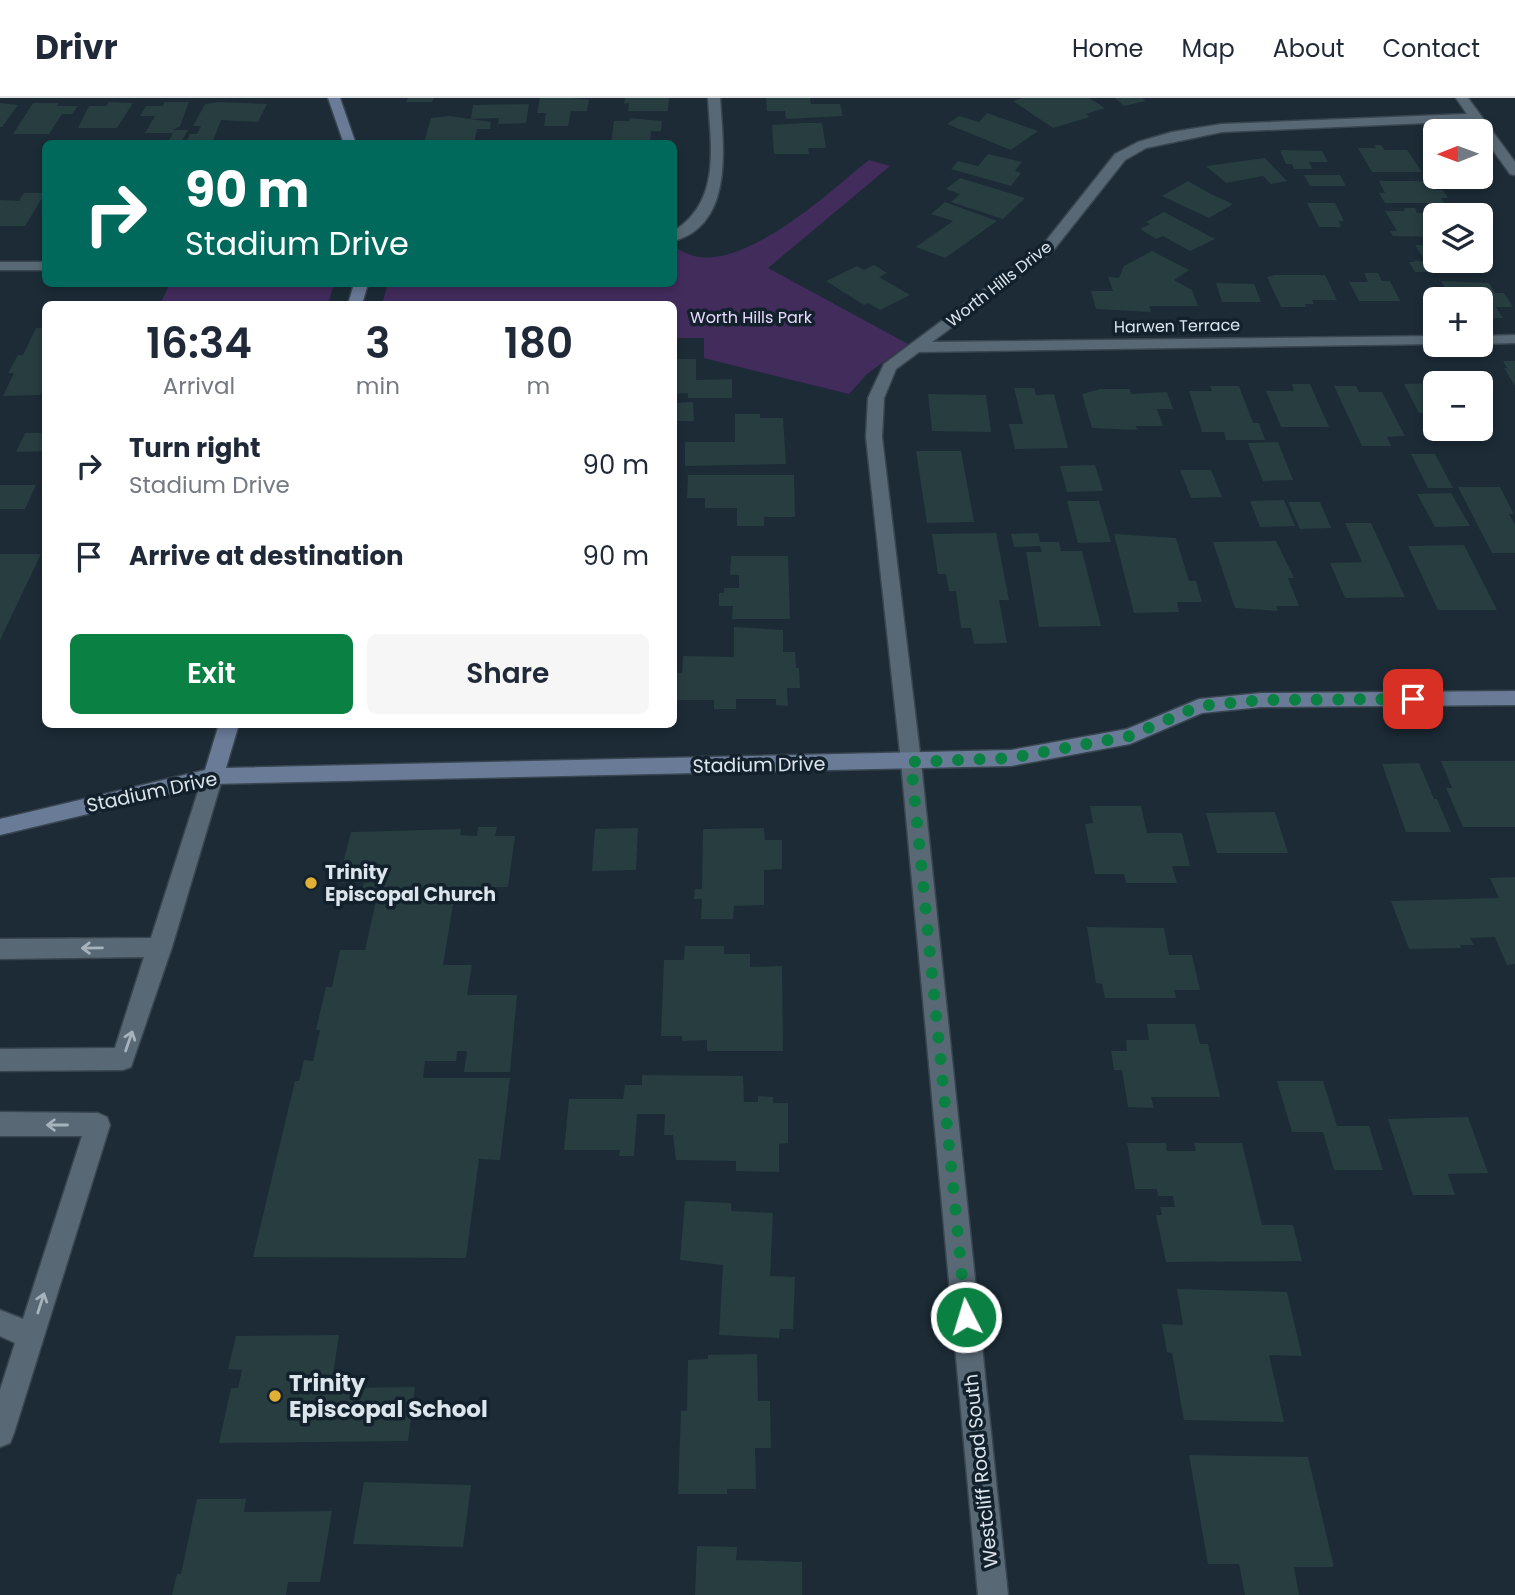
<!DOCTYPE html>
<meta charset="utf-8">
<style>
:root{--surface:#fff;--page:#f6f6f7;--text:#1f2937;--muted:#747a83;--line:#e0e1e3;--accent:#0b8043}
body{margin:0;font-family:Poppins,sans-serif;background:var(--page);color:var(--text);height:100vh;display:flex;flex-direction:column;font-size:26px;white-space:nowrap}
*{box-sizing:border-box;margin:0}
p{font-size:23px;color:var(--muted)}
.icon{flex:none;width:38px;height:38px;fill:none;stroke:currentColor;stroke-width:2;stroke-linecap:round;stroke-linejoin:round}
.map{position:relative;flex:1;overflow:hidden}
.side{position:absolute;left:42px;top:203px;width:635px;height:427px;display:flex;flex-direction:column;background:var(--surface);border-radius:10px;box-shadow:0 4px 10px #0003}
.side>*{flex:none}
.top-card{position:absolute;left:42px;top:42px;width:635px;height:147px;border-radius:10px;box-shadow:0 4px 10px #0003;background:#00695c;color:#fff;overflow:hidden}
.needle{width:46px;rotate:269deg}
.tools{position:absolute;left:1423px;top:21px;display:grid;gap:14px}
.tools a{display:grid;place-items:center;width:70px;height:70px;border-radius:10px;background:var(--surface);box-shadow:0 4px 10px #0003;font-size:35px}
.pin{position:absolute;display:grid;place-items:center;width:60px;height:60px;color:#fff;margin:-30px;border-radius:14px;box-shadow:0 4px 10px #0006}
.me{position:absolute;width:77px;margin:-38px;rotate:355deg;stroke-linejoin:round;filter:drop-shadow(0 0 5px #0008)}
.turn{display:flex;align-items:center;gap:24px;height:147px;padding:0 28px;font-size:32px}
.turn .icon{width:91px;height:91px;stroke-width:2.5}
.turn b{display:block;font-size:49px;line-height:60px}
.eta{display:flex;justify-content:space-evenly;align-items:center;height:119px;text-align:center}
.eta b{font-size:42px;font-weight:600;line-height:49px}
.cta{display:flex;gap:14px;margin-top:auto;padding:14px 28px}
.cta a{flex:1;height:80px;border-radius:10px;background:var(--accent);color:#fff;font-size:28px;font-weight:600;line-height:80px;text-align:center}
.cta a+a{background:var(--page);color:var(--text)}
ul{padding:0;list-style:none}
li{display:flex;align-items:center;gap:21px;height:91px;padding:0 28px}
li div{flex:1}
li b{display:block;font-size:26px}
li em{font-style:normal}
header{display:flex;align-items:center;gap:42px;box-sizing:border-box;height:98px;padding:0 35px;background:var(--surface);border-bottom:2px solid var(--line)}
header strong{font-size:33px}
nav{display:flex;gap:38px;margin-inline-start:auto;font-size:24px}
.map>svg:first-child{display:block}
.green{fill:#422c5c}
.building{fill:#273d40}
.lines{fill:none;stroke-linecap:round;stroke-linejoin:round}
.lane-casing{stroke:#39454f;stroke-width:3}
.street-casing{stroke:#39454f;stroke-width:3}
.secondary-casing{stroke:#39454f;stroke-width:3}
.lane{fill:#586975;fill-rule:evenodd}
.street{fill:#586975;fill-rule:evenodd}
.secondary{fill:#6a7b98;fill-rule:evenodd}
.oneway{stroke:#a7b3bc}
.route{stroke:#0b8043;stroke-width:12;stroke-dasharray:0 21.6}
.poi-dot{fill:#e1af34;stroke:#13212c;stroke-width:2.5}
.labels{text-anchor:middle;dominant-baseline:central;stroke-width:7;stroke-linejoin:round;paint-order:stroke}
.far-street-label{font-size:16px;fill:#dce5ec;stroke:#13212c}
.far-park-label{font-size:16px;fill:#e8dafe;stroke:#13212c}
.street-label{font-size:19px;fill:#dce5ec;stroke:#13212c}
.poi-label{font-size:19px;font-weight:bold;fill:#dce5ec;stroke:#13212c;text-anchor:start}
.near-poi-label{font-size:23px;font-weight:bold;fill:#dce5ec;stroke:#13212c;text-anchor:start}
</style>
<header>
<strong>Drivr</strong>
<nav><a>Home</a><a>Map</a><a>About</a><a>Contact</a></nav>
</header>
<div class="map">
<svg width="1515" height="1497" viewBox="0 0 1515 1497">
<rect width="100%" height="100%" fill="#1c2b36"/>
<!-- green -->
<g class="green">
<path d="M869 62 890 68 768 170 908 246 867 276 849 296 704 260V240H674V206H382L388 186H674V149C680 152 687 156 694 158 748 171 830 93 869 62Z"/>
<polygon points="170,186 334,186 328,206 160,206"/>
</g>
<!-- building -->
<g class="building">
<polygon points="408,0 434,0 432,4 406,4"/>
<polygon points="540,0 573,0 589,2 587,13 571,13 568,28 544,28 546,15 537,15"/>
<polygon points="625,0 669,0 668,13 628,13 629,5 624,6"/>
<polygon points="766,0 810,0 811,6 840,6 843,18 786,21 785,13 767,13"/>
<polygon points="1022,0 1089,0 1105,10 1086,16 1090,19 1053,30 1013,3"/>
<polygon points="1115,0 1142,0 1146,3 1124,8"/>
<polygon points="109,4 133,5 117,30 78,30 89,8 106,8"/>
<polygon points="164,4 189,4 180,28 173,32 188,32 180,46 167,46 173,35 145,35 155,18 140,18 146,8 163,8"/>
<polygon points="219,4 267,6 258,24 221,22 212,46 185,46 190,36 197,36 201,28 193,28 205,6"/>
<polygon points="0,5 18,7 2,29 0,29"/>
<polygon points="33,5 59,5 57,8 78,8 72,16 62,16 49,36 13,36"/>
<polygon points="529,6 526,25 498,26 499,20 471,21 473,7"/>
<polygon points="987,15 1038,33 1011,52 947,26 959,18 979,24"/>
<polygon points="450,18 491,24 490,31 477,31 474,45 424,45 431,20"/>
<polygon points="630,20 662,23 661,33 651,33 650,46 611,46 614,23 629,23"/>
<polygon points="803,25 822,25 826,50 808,50 809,56 774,56 772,27"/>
<polygon points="1374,47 1381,47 1385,52 1407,52 1422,74 1372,74 1358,50 1376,50"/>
<polygon points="1280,52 1322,53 1328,64 1309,64 1312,71 1294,71 1292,66 1286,66"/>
<polygon points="988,56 1022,64 1015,73 1021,75 1011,88 951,71 958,63 978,68"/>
<polygon points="1265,60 1287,83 1271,86 1263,78 1226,85 1206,68"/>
<polygon points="1304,77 1340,77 1346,88 1310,88"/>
<polygon points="960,80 1025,100 1003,121 951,104 960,96 946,91"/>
<polygon points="1188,83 1211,96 1233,106 1209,120 1162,98"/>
<polygon points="1379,83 1431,83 1436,92 1443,92 1448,100 1441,100 1445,105 1385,105 1379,95 1385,95"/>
<polygon points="24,95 45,95 25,128 0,128 0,102 19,103"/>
<polygon points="945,104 997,123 945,160 916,149 953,123 931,116"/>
<polygon points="1307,105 1335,105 1344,123 1339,123 1341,129 1319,129"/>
<polygon points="1404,110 1415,110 1417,115 1435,115 1435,139 1393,138 1390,133 1397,133 1385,113 1405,113"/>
<polygon points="1164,114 1215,141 1190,153 1163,138 1156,141 1140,131 1150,126 1146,124"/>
<polygon points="1415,147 1435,147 1435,163 1480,163 1480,159 1490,174 1415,174 1409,164 1415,164 1413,162 1426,164"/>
<polygon points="1152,153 1189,172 1174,182 1192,192 1198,208 1149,208 1151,214 1096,211 1091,193 1113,193 1108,179 1119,180 1124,168"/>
<polygon points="874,167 887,175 879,179 910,197 880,212 868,205 864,207 826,183 857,168 864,172"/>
<polygon points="1364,175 1378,175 1382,183 1390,183 1400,203 1359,203 1349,184 1368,184"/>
<polygon points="1274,177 1325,177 1337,202 1312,202 1314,206 1305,206 1306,209 1281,209 1267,179"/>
<polygon points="1441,183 1489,185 1495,195 1504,195 1513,209 1496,209 1503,220 1480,221 1480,201 1452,201"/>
<polygon points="1216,185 1254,186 1261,204 1222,204"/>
<polygon points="36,230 46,230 46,286 40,297 3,298 14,275 8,275 18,257 23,257"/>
<polygon points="674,261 696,261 696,282 732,281 732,300 688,300 688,295 674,296"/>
<polygon points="1503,263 1515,263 1515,288 1504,270 1507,270"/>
<polygon points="1434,285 1435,315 1419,315 1404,286"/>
<polygon points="1292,286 1310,286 1329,329 1281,329 1266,293 1294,293"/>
<polygon points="1210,288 1239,288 1253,325 1259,325 1265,342 1226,342 1224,334 1202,334 1189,293 1212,293"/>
<polygon points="1334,288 1356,288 1359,294 1382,294 1405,338 1387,339 1391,348 1362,348"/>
<polygon points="1014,290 1034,290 1036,297 1054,296 1068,350 1015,351 1009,326 1023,326"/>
<polygon points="1100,291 1130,291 1131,296 1167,294 1173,311 1157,311 1163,328 1136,328 1137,332 1092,330 1082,296"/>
<polygon points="928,296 986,297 991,334 932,333"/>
<polygon points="693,304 694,323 674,323 674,305"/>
<polygon points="735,316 760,316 760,320 783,320 786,366 685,368 685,344 735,344"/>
<polygon points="25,335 46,335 46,353 16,354"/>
<polygon points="1278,344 1293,382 1263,383 1248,345"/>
<polygon points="916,353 961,353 974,424 927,425"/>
<polygon points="1411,356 1435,356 1453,390 1428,390"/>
<polygon points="1095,367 1103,393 1067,394 1060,368"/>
<polygon points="1180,372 1211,372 1222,399 1191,400"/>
<polygon points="688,377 794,377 795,419 764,419 764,428 737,428 737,410 705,410 705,400 687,400"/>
<polygon points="0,387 36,387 25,411 0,411"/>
<polygon points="1458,389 1500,389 1514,416 1509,416 1515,427 1515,455 1492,455"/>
<polygon points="1451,395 1470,428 1435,429 1417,396"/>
<polygon points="1284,402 1295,428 1260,429 1250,403"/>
<polygon points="1067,403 1099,403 1111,444 1078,445"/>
<polygon points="1288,404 1320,404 1331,430 1300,431"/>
<polygon points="1345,425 1371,425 1405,499 1345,500 1330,465 1362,464"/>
<polygon points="996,435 1009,502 999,502 1007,545 974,546 971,530 961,530 956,493 949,493 946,476 938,476 932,436"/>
<polygon points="1038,435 1040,444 1059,444 1061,453 1082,453 1101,528 1039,529 1026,454 1042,454 1040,448 1014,449 1011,436"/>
<polygon points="1114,436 1176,440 1189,483 1196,483 1202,504 1177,504 1179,514 1134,515"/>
<polygon points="1276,443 1294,480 1288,480 1299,508 1276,508 1278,513 1235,510 1213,444"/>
<polygon points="1464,447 1497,512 1438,512 1408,448"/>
<polygon points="0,456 41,456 0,542"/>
<polygon points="731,458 788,458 790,521 732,521 733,508 719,508 719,495 724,495 724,490 739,490 739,477 730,477"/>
<polygon points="734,529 783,532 783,554 795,554 796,570 799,570 800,590 787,590 788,608 776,607 776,601 736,601 736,611 714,611 714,602 674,602 674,575 682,575 683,558 734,559"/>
<polygon points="1441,663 1515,663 1515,729 1463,729 1446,690 1452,690"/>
<polygon points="1419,665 1434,701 1437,701 1451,734 1406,734 1382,666"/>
<polygon points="1090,708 1141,708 1147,735 1182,735 1190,768 1172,768 1177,785 1126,785 1124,776 1095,776 1085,726 1093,725"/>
<polygon points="1275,714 1288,755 1217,755 1206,715"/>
<polygon points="478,729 497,729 495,738 515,738 508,789 456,789 443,867 472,867 467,897 517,897 510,974 464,974 467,953 457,953 456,963 425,963 423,980 510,980 500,1062 479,1061 466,1160 253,1159 295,983 299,983 304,962 313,963 320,932 316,932 326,889 332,889 340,852 365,852 376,803 359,803 364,785 338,785 351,734 461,731 460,737 477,738"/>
<polygon points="638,730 636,772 592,773 595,731"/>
<polygon points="764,730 765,742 782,742 782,771 764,772 764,807 734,808 733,821 701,821 702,801 694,801 695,791 702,791 703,731"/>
<polygon points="1515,779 1515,866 1507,867 1495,839 1470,840 1474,847 1460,847 1461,850 1409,851 1391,803 1499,800 1490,780"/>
<polygon points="1087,829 1164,830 1169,857 1192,857 1200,892 1174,892 1176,900 1105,900 1102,886 1096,885"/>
<polygon points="685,848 724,848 724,856 750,856 750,869 782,868 783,953 707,953 707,942 682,943 682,938 661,938 664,862 684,862"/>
<polygon points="1147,926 1195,926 1200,946 1208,946 1220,999 1151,999 1154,1010 1128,1009 1122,972 1114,972 1111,953 1127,953 1126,942 1149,942"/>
<polygon points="642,977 743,978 744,1004 758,1004 758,998 773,999 773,1005 788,1005 788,1045 779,1046 779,1074 736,1073 736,1063 676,1062 673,1037 664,1037 665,1016 637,1016 634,1058 619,1058 620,1052 564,1052 569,1001 623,1001 625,987 642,987"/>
<polygon points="1277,983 1323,983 1337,1028 1369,1028 1383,1072 1334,1072 1323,1034 1292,1034"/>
<polygon points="1468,1019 1488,1075 1448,1076 1455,1097 1413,1097 1388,1021"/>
<polygon points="1127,1045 1166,1045 1167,1053 1196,1053 1194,1045 1242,1045 1262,1127 1293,1127 1302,1163 1166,1164 1156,1117 1162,1117 1160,1109 1175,1109 1173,1098 1158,1098 1157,1091 1135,1091"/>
<polygon points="685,1103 731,1105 731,1113 773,1115 770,1178 795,1179 793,1231 780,1231 779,1240 719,1237 723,1167 680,1162"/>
<polygon points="1177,1191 1287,1194 1302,1258 1269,1257 1284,1324 1184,1322 1172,1255 1167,1254 1162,1226 1183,1227"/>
<polygon points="339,1237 331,1290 415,1289 408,1343 219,1345 231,1290 238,1290 242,1272 228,1271 236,1238"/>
<polygon points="757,1256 758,1303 770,1303 771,1350 755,1350 756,1391 727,1391 727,1396 678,1396 681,1313 687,1313 688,1262 708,1261 708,1257"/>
<polygon points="1189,1357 1308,1359 1334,1469 1294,1469 1299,1497 1245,1497 1239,1466 1208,1466"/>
<polygon points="364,1384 471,1387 463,1449 353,1446"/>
<polygon points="197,1401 246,1401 244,1414 332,1413 320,1484 288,1484 286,1497 172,1497 177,1476 181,1476"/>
<polygon points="697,1448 737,1449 736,1462 802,1464 802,1497 695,1497"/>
</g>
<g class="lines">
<defs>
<g id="lane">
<polygon points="213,670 220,672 223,678 172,849 131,969 123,972 0,973 0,951 115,950 144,859 0,861 0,841 151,840 203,678 206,672"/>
<polygon points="0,1014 98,1015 107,1019 110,1027 14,1335 10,1345 0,1349 0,1292 15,1245 0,1238 0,1212 23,1221 82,1038 0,1038"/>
</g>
<g id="street">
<path d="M708 0H720C723 47 735 126 674 143V133C721 103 711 49 708 0Z"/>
<polygon points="1456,0 1468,0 1515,64 1515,77 1510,76 1472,23 1222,34 1146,50 1125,62 1052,154 932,244 1435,238 1435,246 919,254 896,271 884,300 882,339 921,664 1008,1497 978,1497 901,664 866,339 868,300 884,266 1042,148 1115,56 1138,44 1172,34 1222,26 1467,16"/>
<rect x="0" y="164" width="46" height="8"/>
<polygon points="1515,237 1515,245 1480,246 1480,238"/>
</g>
<g id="secondary">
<polygon points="328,0 340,0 356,46 344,46"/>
<polygon points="354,186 368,186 362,206 348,206"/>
<polygon points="1515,593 1515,607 1261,609 1202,615 1130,646 1011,668 213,686 0,737 0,721 205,672 219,626 239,626 226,670 1011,652 1127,631 1199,601 1261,595"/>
</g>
</defs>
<!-- lane casing -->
<use href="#lane" class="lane-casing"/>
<!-- street casing -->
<use href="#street" class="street-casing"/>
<!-- secondary casing -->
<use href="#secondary" class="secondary-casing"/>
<!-- lane -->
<use href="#lane" class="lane"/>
<!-- street -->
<use href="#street" class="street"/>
<!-- secondary -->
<use href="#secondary" class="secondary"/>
</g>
<!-- one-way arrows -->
<defs><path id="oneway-shaft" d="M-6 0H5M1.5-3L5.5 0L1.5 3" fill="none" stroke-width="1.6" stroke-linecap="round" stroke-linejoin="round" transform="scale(1.75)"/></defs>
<g class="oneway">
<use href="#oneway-shaft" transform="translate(92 850) rotate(179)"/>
<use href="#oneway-shaft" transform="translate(129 943) rotate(-71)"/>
<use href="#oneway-shaft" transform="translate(57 1027) rotate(-180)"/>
<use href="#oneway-shaft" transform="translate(41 1205) rotate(-72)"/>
</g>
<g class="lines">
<!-- route -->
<polyline class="route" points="966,1219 911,664 1011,660 1130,638 1199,608 1261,602 1413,601"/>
</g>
<!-- markers -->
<g class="poi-dot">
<circle cx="311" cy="785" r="7"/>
<circle cx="275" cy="1298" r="7"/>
</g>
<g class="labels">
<!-- far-street labels -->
<g class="far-street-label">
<text transform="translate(999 186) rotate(-38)">Worth Hills Drive</text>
<text transform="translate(1177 228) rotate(-1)">Harwen Terrace</text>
</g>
<!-- far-park labels -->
<g class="far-park-label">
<text x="751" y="219">Worth Hills Park</text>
</g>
<!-- street labels -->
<g class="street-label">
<text transform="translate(759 667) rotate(-1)">Stadium Drive</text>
<text transform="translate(152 694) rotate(-12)">Stadium Drive</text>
<text transform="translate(981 1373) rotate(-96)">Westcliff Road South</text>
</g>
<!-- poi labels -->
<g class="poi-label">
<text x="325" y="774">Trinity<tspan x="325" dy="22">Episcopal Church</tspan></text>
</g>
<!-- near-poi labels -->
<g class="near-poi-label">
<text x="289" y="1285">Trinity<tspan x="289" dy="26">Episcopal School</tspan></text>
</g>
</g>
</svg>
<div class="tools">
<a><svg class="needle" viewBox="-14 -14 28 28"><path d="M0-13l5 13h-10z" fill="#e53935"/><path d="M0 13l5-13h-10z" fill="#747a83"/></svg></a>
<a><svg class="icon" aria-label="layers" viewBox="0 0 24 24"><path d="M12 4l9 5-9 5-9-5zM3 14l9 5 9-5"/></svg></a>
<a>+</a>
<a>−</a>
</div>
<div class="pin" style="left:1413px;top:601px;background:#d93025"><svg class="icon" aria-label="arrive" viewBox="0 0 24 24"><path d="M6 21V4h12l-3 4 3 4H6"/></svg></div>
<svg class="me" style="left:966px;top:1219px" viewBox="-20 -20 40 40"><circle r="17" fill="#0b8043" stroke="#fff" stroke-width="3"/><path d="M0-11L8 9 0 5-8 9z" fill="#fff"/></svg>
<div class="top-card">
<div class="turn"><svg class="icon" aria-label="right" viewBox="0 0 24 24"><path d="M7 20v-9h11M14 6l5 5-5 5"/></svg><div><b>90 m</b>Stadium Drive</div></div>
</div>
<section class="side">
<div class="eta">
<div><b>16:34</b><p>Arrival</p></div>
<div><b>3</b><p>min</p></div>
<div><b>180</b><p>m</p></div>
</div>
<ul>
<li><svg class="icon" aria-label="right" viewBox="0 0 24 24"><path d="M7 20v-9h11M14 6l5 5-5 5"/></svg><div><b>Turn right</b><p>Stadium Drive</p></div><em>90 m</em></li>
<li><svg class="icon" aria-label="arrive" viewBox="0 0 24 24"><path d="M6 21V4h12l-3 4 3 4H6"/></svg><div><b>Arrive at destination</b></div><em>90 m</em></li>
</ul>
<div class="cta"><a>Exit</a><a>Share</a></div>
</section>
</div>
